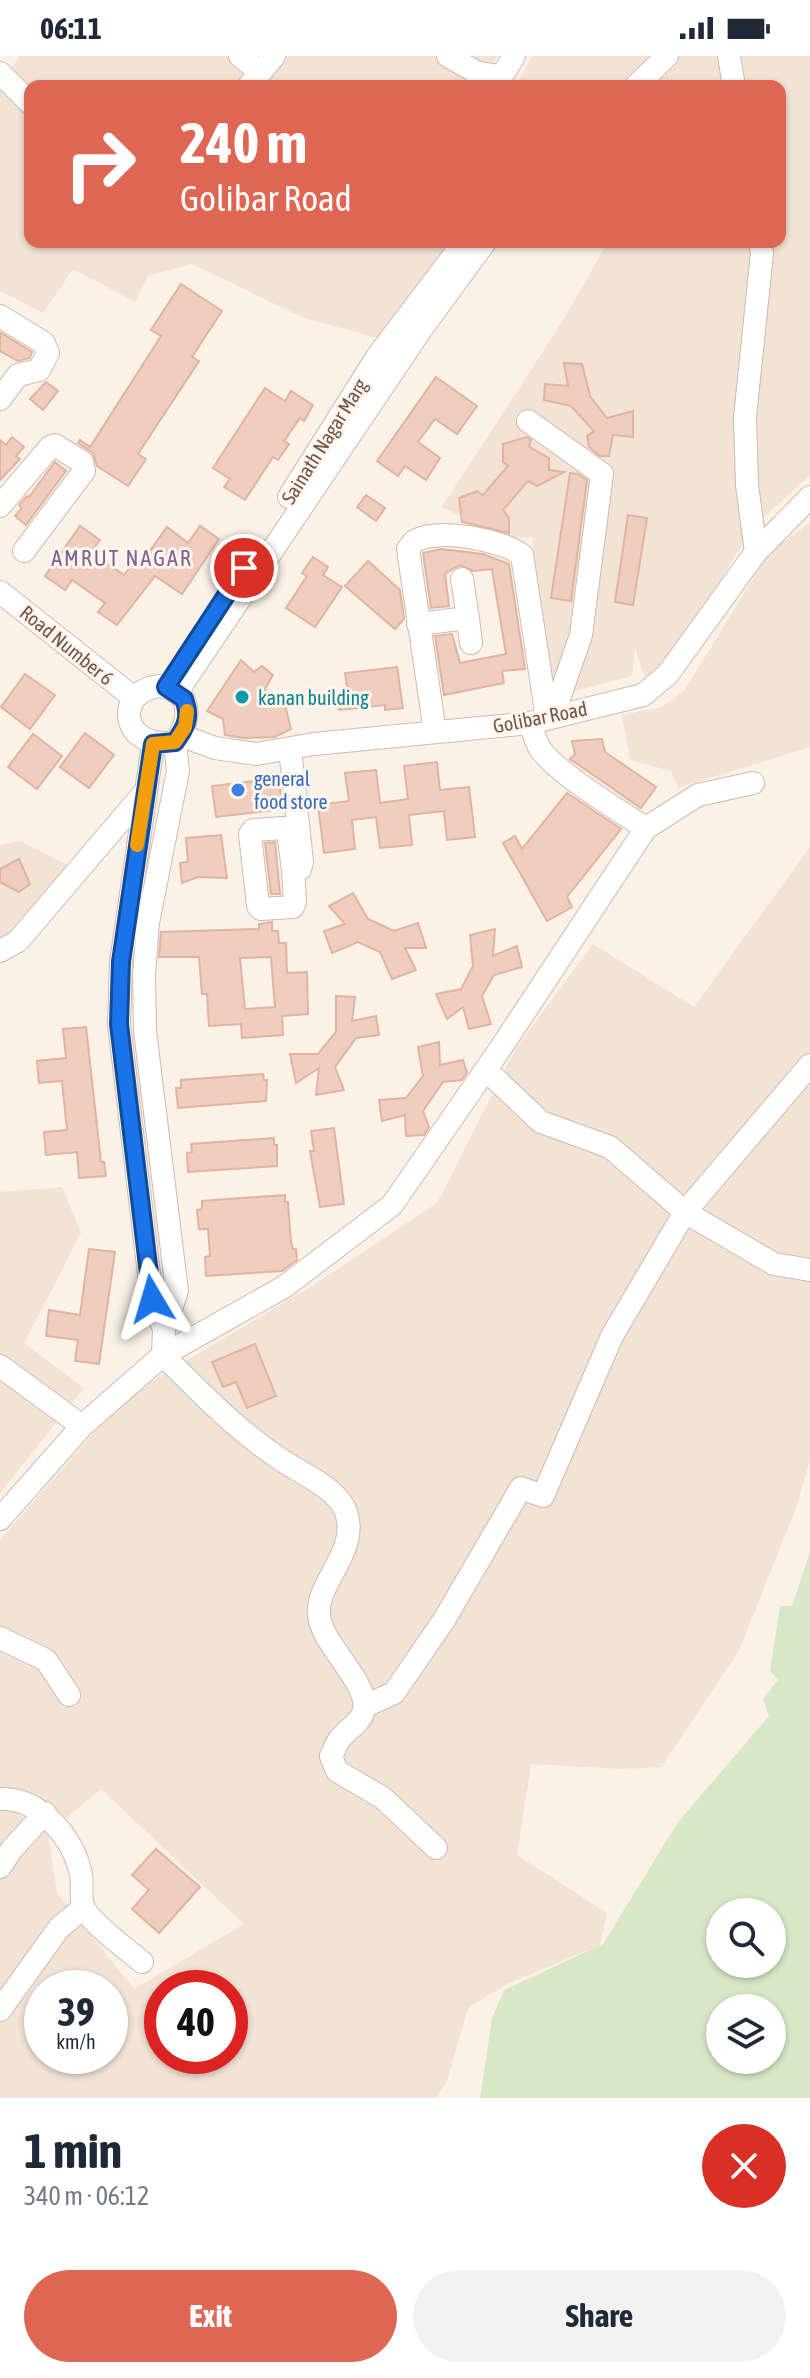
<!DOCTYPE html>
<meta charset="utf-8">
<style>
:root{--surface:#fff;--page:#f2f2f3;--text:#1f2937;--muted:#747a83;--accent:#de6653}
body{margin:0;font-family:"Asap Condensed",sans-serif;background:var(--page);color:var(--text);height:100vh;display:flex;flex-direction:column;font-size:30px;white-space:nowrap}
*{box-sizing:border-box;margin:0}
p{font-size:26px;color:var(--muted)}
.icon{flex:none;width:44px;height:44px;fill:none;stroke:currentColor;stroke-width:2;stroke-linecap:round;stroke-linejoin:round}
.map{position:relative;height:2042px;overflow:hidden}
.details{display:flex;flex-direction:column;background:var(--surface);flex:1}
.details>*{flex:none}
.guide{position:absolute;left:24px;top:24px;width:762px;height:168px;border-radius:16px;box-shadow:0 2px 6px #0004;background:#de6653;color:#fff;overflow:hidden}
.fabs{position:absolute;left:706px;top:1842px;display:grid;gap:16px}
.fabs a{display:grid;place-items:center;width:80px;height:80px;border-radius:50%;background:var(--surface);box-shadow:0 2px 6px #0004;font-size:40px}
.speed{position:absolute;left:24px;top:1914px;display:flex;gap:16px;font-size:40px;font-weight:700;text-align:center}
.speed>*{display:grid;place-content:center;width:104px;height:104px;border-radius:50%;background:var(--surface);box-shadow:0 2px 6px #0004;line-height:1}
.speed small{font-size:20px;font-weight:400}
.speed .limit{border:12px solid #d22;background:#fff;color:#111}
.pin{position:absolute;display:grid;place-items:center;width:68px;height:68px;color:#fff;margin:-34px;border:4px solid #fff;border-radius:50%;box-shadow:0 2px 8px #0007}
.me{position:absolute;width:88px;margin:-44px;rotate:353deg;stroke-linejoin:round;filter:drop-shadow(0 0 6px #0008)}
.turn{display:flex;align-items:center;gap:28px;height:168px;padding:0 24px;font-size:36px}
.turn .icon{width:104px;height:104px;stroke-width:2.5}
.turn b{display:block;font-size:56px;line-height:68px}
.round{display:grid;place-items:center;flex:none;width:84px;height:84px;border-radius:42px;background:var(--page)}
.headline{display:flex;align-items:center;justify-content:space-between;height:136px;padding:0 24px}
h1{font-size:48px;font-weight:700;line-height:60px}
.action{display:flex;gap:16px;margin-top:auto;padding:16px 24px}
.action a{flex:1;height:92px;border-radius:48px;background:var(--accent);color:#fff;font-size:32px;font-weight:700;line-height:92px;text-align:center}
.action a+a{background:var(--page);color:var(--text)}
.status{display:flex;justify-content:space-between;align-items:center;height:56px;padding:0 40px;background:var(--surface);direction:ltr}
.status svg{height:22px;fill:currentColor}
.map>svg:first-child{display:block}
.residential{fill:#f2e3d5;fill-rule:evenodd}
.green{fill:#d7e8c6;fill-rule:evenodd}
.building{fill:#efcec0;stroke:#e1b4a1;stroke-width:2;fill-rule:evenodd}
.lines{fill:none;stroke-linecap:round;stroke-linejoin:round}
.minor-casing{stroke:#cebbb0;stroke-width:24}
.minor{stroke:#fff;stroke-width:22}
.route-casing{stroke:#114b97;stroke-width:20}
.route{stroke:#1a73e8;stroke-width:14}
.slow{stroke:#f59e0b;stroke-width:14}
.culture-dot{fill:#0f9aa8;stroke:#fef6ed;stroke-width:3}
.shop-dot{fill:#3f7fe0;stroke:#fef6ed;stroke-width:3}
.labels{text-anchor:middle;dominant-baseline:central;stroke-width:6;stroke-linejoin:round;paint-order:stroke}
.street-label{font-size:20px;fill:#73574c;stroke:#fef6ed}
.culture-label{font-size:20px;fill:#0d838f;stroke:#fef6ed;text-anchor:start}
.shop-label{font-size:20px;fill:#366cbe;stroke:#fef6ed;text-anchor:start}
.neighbourhood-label{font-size:22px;letter-spacing:2px;fill:#7d648f;stroke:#fef6ed}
</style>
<div class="status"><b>06:11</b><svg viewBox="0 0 49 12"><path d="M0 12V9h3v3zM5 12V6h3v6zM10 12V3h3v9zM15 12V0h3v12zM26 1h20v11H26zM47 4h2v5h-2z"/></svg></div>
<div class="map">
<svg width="810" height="2042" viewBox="0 0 810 2042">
<rect width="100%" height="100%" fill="#fbf1e7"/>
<!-- residential -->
<g class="residential">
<polygon points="20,0 498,0 474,30 30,30 30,186 448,186 381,283 304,262 192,208 148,220 135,246 73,213 43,257 0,235 0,29"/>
<polygon points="532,0 810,0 810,419 753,471 686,581 646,625 635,592 632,620 571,636 547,634 532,481 507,482 442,451 564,263 608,186 780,186 780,30 516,30"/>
<polygon points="810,467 810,691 678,732 671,715 630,704 622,659 662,651 684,635 770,495"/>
<polygon points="20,785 73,812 0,888 0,789"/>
<path d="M810 791V1404L796 1452 739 1595 661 1711 623 1713 531 1708 517 1799 607 1857 600 1889 509 1927 468 1952 447 2025 436 2042H0V1746L48 1778 57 1837 134 1933 244 1868 101 1733 64 1764 6 1732 0 1733V1484L124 1342 312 1230 437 1147 516 992 593 888 694 951ZM42 1932H110V2000H42ZM162 1932H230V2000H162Z"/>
<polygon points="62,1131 81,1177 24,1287 84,1332 0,1437 0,1136"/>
</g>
<!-- green -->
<path class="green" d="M810 1496V2042H480L492 1962 504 1934 603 1888 678 1766 769 1660 763 1643 778 1624 770 1615 780 1550H792ZM720 1856H772V1908H720ZM720 1952H772V2004H720Z"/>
<!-- building -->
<g class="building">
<polygon points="181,228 222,255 192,301 199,305 138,398 146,403 128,430 97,410 93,397 78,387 80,384 90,391 161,280 151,274"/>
<polygon points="0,276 32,296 30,302 18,305 0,295"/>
<polygon points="564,307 582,308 590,340 607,362 633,355 633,381 613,379 609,400 600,400 589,391 587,380 594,375 571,350 544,344 545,328 568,330"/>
<polygon points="436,321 477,350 457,378 435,363 418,386 440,402 426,424 405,410 398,420 377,405"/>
<polygon points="46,326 58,335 43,354 30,343"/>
<polygon points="265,332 285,345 291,335 313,349 304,365 300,362 284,385 289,388 278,404 273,401 245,444 224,431 230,423 213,412"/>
<polygon points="12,381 24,391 16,400 20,403 0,424 0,384 6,389"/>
<polygon points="527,381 531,384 529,391 549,402 549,414 564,416 537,430 528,425 503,454 509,462 509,477 462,466 459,442 477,435 483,439 508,410 503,406 503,388"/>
<polygon points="55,406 66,415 26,469 15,460 22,452 19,449 27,440 29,441"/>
<polygon points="570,417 578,418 587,424 571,545 551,542"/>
<polygon points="366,439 385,452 376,465 357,451"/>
<polygon points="628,459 647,462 633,549 615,546"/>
<polygon points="80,470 100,484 91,496 124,519 134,506 139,510 167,471 188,487 200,470 219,483 182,538 155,520 117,569 98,556 105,547 72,524 65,534 45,520"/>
<polygon points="441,493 483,498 509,508 525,613 502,615 504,627 444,639 435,580 452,578 460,607 506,598 492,513 473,515 461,509 454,512 445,518 449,550 431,552 423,497"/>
<polygon points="313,501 328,511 323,519 342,531 315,571 286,552 307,520 302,517"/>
<polygon points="368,505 400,534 404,563 395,573 345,530"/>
<polygon points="241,604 254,616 262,610 273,619 265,633 272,649 285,649 291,673 275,681 243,682 225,679 223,663 207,655"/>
<polygon points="397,611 403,652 385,654 385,649 339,654 337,639 348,637 345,617"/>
<polygon points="25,618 55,639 30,673 1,651"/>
<polygon points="85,677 114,699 89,732 60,711"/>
<polygon points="33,678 62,700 37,733 8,711"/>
<polygon points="602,683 605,696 656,731 641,752 570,703 575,698 572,685"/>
<polygon points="437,706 440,734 469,731 475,781 447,784 444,755 409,759 412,789 380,792 376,761 352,764 355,793 324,797 318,749 349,745 345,717 376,714 380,747 408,743 404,710"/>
<polygon points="279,722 282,753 216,761 212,730"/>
<polygon points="567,737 621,773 567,841 572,851 547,865 503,787 515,780 522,793"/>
<polygon points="221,779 227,822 198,821 182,827 180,807 188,806 186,782"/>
<polygon points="275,786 280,838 271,838 265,787"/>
<polygon points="19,803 30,828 19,836 0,826 0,813"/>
<polygon points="353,837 368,863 394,875 418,867 426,892 405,892 416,914 392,923 380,896 358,886 332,897 324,875 345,868 329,850"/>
<path d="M272 866V875H278L279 887H286L287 917 307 916 308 958 282 960 283 979 242 982 241 968 209 970 207 938H202L199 901H159L161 876 259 873V868ZM271 901 275 951 245 953 240 902Z"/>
<polygon points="495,873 493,900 517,890 522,911 494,919 482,940 491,968 469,973 463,951 447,963 436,938 461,933 473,910 470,879"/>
<polygon points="336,940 355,941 352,965 376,960 379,979 356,982 335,1011 344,1034 316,1039 319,1012 296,1027 290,998 318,998 336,976"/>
<polygon points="86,971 101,1106 104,1106 106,1120 79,1122 77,1096 46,1099 44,1076 67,1074 62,1025 39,1027 37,1005 66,1002 63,973"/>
<polygon points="439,986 440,1009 463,1004 467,1016 462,1024 443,1026 423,1055 429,1071 424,1079 406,1080 405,1059 382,1065 379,1044 406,1042 423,1020 418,991"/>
<polygon points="263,1018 264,1024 267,1024 266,1045 178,1052 176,1032 181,1032 181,1024"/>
<polygon points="334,1072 344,1148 320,1151 310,1095 314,1095 311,1075"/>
<polygon points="274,1082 274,1089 277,1089 277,1110 188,1116 187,1097 192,1096 191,1088"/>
<polygon points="285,1139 285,1146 288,1146 291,1186 293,1193 296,1193 297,1204 282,1215 206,1220 205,1201 210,1200 208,1173 199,1173 197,1154 202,1153 202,1145"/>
<polygon points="89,1193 115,1196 99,1308 75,1305 78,1284 46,1280 49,1254 80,1259"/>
<polygon points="255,1288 276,1340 247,1352 236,1326 223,1331 212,1306"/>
<polygon points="156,1793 200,1831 159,1877 132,1853 149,1834 132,1819"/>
</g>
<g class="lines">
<defs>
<g id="minor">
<polyline points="240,0 259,15"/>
<polyline points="448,0 476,16 497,20 505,15 514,0"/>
<polyline points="729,0 734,30"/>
<polyline points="0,17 30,47"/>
<polyline points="249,30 274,0"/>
<polyline points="636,30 667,0"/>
<polyline points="0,260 44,287 48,297 39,314 18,319 0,343"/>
<polyline points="528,365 602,418 581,579 553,660"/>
<polyline points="289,441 377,301 464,186"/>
<polyline points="0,450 50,391 55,389 82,406 84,415 24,495"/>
<polyline points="756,496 747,429 745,361 762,197 760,186"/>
<polyline points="462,523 468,562"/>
<polyline points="0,536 134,642"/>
<polyline points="418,568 468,562 471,587"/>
<path d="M159 630C194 634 191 664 175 686 121 695 113 636 159 630Z"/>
<polyline points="177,636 420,275 485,186"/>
<path d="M530 667C533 675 535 684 539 691 552 714 622 757 646 772"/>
<path d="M435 676 408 493C411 490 413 485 417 484 440 472 502 484 522 499L547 662"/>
<polyline points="180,679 215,692 256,698 314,688 530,667 643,639 668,618 756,496 810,441"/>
<path d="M175 686 178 715 148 867 144 918 145 975 177 1235 164 1273 163 1299C203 1339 242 1380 291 1410 309 1421 339 1435 346 1456 360 1496 315 1526 319 1560 323 1591 373 1630 363 1657 359 1668 346 1674 339 1684 336 1688 334 1695 331 1700L337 1715 383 1742 436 1792"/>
<polyline points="153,688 121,906 119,968 152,1243 164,1273"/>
<polyline points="290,693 302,806 300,813 293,814 295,846 293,851 261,853 258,850 250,778 253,774 282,772 288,775 293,814"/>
<polyline points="0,895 18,885 144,737"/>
<polyline points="486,1014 541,1066 610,1091 685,1156 774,1208 810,1214"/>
<polyline points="0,1310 82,1370"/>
<polyline points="0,1463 82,1370 163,1299 284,1231 392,1149 500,993 646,772 698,739 753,727"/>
<polyline points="0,1582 46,1604 69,1639"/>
<polyline points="365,1650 394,1637 444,1564 521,1432 543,1440 612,1280 685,1156 810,1009"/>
<path d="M0 1743C40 1741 73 1782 81 1818 83 1828 80 1840 83 1850 88 1865 129 1895 142 1906"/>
<polyline points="0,1811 12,1793 45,1757"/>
<polyline points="0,1954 59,1872 83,1852"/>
</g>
</defs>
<!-- minor casing -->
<use href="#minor" class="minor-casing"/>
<!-- minor -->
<use href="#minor" class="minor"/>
</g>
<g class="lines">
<defs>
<path id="route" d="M152 1243 119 968 121 906 153 688 175 686C186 671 191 661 184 643L166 631 244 512"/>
</defs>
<!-- route casing -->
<use href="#route" class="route-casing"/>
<!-- route -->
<use href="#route" class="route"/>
<!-- slow -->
<polyline class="slow" points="137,789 153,688 175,686 185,671 187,655"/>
</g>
<!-- markers -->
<circle class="culture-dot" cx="242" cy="641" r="8"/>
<circle class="shop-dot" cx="238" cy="734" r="8"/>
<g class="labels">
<!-- street labels -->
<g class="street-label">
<text transform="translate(324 385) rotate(-58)">Sainath Nagar Marg</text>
<text transform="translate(67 589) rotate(39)">Road Number 6</text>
<text transform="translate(540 661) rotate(-11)">Golibar Road</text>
</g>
<!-- culture labels -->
<g class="culture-label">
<text x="258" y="641">kanan building</text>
</g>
<!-- shop labels -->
<g class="shop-label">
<text x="254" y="722">general<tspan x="254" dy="23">food store</tspan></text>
</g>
<!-- neighbourhood labels -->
<g class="neighbourhood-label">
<text x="122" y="502">AMRUT NAGAR</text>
</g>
</g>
</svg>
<div class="fabs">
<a><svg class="icon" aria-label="search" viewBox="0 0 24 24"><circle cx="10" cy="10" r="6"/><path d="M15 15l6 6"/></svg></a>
<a><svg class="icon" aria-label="layers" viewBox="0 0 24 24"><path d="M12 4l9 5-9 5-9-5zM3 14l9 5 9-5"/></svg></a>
</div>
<div class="speed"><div>39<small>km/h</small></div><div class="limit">40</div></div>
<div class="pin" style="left:244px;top:512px;background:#d93025"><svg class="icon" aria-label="arrive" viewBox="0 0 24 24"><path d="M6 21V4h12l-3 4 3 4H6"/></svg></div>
<svg class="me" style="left:152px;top:1243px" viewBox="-20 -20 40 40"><path d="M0-17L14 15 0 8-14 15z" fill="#1a73e8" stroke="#fff" stroke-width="4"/></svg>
<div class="guide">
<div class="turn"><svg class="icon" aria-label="right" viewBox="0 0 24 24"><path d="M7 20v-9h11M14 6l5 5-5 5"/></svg><div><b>240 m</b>Golibar Road</div></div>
</div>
</div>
<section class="details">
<div class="headline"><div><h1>1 min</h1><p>340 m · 06:12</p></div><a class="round" style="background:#d93025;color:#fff"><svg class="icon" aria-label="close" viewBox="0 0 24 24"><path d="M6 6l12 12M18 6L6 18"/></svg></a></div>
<div class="action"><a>Exit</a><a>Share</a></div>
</section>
